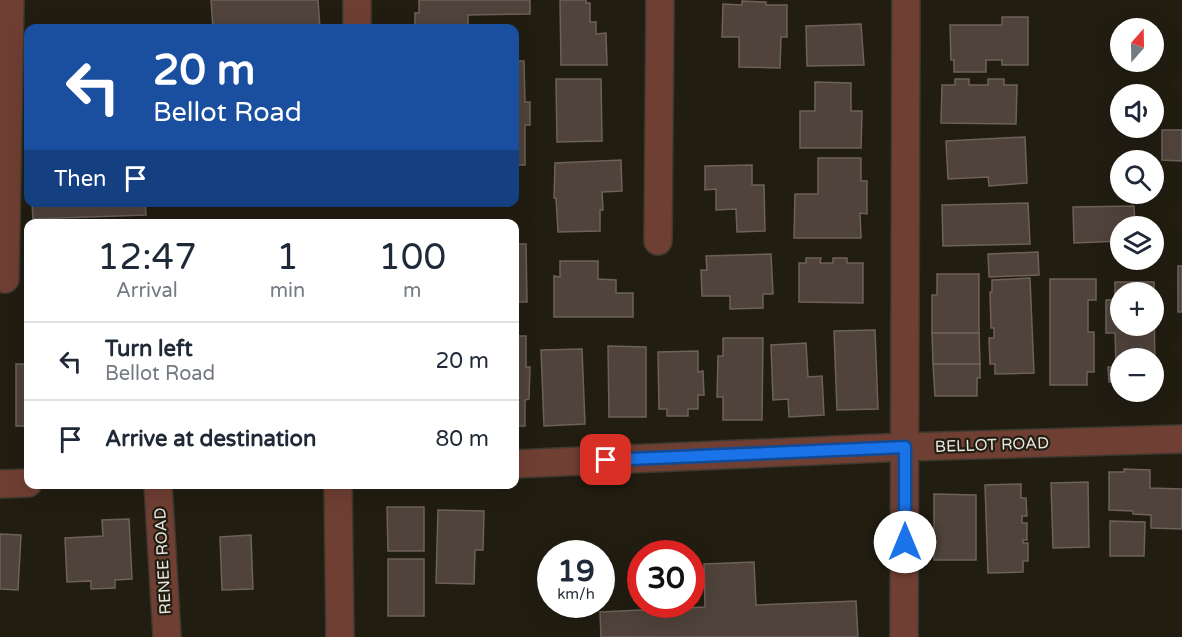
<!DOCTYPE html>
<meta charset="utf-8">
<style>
:root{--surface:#fff;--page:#f2f2f3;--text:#1f2937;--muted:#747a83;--line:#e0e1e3}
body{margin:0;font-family:"Varela Round",sans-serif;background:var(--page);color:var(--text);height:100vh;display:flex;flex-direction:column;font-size:22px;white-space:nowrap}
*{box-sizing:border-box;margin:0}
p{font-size:20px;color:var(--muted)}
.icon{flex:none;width:33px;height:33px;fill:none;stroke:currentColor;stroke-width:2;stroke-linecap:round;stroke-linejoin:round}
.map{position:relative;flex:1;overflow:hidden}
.side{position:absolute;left:24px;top:219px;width:495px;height:270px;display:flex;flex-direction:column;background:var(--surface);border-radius:12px;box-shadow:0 6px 24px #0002}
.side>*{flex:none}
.guide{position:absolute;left:24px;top:24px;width:495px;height:183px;border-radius:12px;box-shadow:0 6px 24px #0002;background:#1a4fa0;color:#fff;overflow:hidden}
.needle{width:39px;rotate:20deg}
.fabs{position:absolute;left:1110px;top:18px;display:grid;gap:12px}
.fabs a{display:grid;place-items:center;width:54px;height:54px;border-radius:50%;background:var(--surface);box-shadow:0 6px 24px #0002;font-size:30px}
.speed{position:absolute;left:537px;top:540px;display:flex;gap:12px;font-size:30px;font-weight:700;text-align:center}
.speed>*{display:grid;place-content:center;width:78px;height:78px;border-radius:50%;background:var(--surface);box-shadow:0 6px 24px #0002;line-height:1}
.speed small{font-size:15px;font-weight:400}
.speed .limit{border:9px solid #d22;background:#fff;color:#111}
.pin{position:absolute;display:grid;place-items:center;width:51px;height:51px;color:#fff;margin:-26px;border-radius:12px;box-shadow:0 3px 9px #0006}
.me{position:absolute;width:66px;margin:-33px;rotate:0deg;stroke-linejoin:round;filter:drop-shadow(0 0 4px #0008)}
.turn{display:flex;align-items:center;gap:21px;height:126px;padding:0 30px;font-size:27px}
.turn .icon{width:78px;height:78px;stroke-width:2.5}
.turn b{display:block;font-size:42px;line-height:51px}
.then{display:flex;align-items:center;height:57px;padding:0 30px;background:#0003;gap:12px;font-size:22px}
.eta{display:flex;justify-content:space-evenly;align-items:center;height:102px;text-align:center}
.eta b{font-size:36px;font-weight:600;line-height:42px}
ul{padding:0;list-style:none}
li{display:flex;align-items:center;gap:18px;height:78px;padding:0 30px;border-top:2px solid var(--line)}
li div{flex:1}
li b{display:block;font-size:22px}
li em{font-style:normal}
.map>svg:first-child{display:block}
.building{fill:#4f433b;stroke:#6e6159;stroke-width:1.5;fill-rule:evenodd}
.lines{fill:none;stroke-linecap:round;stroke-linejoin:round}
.minor-casing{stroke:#3d392e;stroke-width:30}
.minor{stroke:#703f33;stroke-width:27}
.route-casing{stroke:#114b97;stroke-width:15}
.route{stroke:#1a73e8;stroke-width:10}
.labels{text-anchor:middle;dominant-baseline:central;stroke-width:4.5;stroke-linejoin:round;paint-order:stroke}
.street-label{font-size:16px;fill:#e9e6df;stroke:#211d11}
</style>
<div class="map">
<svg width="1182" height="637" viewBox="0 0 1182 637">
<rect width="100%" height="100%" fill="#211d11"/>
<!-- building -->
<g class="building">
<polygon points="211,0 318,0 320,28 213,28"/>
<polygon points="419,0 530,0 530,14 468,15 468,25 460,25 460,28 415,28 415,13 419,13"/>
<polygon points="560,0 586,0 586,3 590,3 590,22 596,22 596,34 606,33 607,65 561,65"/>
<polygon points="742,1 766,2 766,5 787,5 787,37 781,37 780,68 739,67 739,37 722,37 723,4 742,5"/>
<polygon points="1002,17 1028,17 1028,65 1002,65 1002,60 986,60 986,72 954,72 954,60 951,60 950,25 1002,25"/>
<polygon points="861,24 864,65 807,66 806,26"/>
<polygon points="514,61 524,61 525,102 530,102 530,125 525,125 525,165 514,165"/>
<polygon points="556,79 601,79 602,141 557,142"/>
<polygon points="955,79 969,79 969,85 988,85 988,79 1004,79 1004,85 1017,85 1016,124 941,123 942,85 955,85"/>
<polygon points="815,82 851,83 851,111 862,111 861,148 800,148 800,111 815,111"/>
<polygon points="1162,130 1182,130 1182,161 1162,160"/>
<polygon points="1025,137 1027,183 989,186 988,177 948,179 946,141"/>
<polygon points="818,158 861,158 861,181 867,181 867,214 860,213 861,238 794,238 795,194 818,194"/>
<polygon points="621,160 622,191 602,192 603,210 600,210 600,231 558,232 556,198 554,198 555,163"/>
<polygon points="752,165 752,185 764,185 765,231 737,232 736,209 716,210 716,189 705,190 705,166"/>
<polygon points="32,202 145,202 146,215 33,219"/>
<polygon points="1028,203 1030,244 943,246 942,205"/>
<polygon points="1134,206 1135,226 1120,226 1120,241 1074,243 1073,207"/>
<polygon points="514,244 526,244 527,302 514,302"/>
<polygon points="1038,252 1039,275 989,277 988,254"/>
<polygon points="771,254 773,294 763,294 763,308 730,309 730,296 702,296 701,270 707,270 706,256"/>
<polygon points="806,258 821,258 820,263 833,263 833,258 847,258 847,263 863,263 863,303 799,302 799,263 806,263"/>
<polygon points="560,261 598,261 598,279 616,280 616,293 633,293 633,317 554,317 554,276 560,277"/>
<rect x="1178" y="266" width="4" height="46"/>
<polygon points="937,274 979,274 979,333 932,333 932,295 937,295"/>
<polygon points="1030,278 1034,373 995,374 995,364 990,364 989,338 994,338 994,328 991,328 990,292 992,292 992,280"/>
<polygon points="1050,279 1096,279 1096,300 1088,300 1088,332 1094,332 1094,372 1087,372 1087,385 1050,385"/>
<path d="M1115 282H1154L1155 381H1154V358H1120V382H1109L1108 367H1116L1115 333H1106V300H1115ZM1120 292H1154V326H1120Z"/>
<polygon points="875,330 878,409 837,410 834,331"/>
<polygon points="932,333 979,333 980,364 933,364"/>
<polygon points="514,336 526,336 526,367 530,367 529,399 525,400 525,426 514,426"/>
<polygon points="723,338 763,338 762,420 723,420 723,397 717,397 718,356 723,356"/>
<polygon points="806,343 808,377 822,376 824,415 789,417 788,399 773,400 771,345"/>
<polygon points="608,346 646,347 646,417 609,417"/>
<polygon points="582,349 585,424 544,426 541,350"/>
<polygon points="698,351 698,372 703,371 704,395 698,395 698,409 688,409 688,416 667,416 667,409 659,409 658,352"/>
<rect x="16" y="364" width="12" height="62"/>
<polygon points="933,364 980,364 980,378 977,378 977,396 935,396"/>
<polygon points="1124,469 1150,470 1150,488 1182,489 1182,529 1151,528 1151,515 1133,514 1133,511 1109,510 1109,472 1124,472"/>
<polygon points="1088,482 1089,547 1053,548 1051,483"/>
<polygon points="1021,484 1021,498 1026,498 1027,516 1022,516 1022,523 1027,523 1027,540 1023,540 1023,543 1028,543 1028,561 1023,561 1023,572 988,573 985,485"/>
<polygon points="934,494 976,495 976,560 934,560"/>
<polygon points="387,507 424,507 424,551 388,551"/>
<polygon points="438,510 484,511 483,550 475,550 474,584 436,583"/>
<polygon points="129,519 132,579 115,580 115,588 91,589 91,581 67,582 65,538 103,536 102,520"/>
<polygon points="1110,521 1145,522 1144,556 1110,556"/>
<polygon points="0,534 21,535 18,590 0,589"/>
<polygon points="251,535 253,589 222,590 220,537"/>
<rect x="388" y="559" width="36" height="57"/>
<polygon points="754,562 756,605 856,601 858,637 601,637 600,612 705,607 704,564"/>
</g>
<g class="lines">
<defs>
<g id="minor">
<polyline points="357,0 357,28"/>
<polyline points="658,241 660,0"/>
<polyline points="5,279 10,0"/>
<polyline points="514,464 905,447 1182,439"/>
<polyline points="0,484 28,483"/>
<polyline points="158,484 167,637"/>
<polyline points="338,484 340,637"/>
<polyline points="904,637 906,0"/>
</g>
</defs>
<!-- minor casing -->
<use href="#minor" class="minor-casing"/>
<!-- minor -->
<use href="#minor" class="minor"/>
</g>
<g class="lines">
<defs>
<polyline id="route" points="606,460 905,447 905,542"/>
</defs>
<!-- route casing -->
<use href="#route" class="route-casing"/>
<!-- route -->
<use href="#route" class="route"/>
</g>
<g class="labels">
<!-- street labels -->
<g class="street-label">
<text transform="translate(992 445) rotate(-2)">BELLOT ROAD</text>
<text transform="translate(163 561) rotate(-93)">RENEE ROAD</text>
</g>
</g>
</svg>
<div class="fabs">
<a><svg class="needle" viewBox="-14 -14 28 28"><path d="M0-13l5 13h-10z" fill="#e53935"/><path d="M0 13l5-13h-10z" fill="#747a83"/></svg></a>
<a><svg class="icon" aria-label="sound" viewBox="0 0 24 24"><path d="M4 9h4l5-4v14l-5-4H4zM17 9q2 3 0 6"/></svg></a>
<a><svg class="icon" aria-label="search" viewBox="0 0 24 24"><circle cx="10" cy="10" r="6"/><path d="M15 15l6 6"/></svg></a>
<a><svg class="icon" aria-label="layers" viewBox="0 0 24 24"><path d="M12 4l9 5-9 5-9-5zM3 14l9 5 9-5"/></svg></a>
<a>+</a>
<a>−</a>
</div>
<div class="speed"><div>19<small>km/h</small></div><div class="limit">30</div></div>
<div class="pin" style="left:606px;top:460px;background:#d93025"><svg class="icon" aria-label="arrive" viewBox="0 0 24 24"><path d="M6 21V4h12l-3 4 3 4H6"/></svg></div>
<svg class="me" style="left:905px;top:542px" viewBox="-20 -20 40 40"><circle r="19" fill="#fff"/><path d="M0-13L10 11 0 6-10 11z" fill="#1a73e8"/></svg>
<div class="guide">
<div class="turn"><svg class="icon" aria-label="left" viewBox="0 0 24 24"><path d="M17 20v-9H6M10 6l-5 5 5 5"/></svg><div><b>20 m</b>Bellot Road</div></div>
<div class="then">Then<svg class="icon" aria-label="arrive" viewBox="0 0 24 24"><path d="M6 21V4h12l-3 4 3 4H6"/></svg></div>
</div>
<section class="side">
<div class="eta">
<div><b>12:47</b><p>Arrival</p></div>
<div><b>1</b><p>min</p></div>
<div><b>100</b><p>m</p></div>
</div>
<ul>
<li><svg class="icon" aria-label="left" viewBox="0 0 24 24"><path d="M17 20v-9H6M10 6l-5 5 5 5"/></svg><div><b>Turn left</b><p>Bellot Road</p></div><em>20 m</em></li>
<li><svg class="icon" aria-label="arrive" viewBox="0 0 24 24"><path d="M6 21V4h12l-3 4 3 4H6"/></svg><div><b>Arrive at destination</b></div><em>80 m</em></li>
</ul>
</section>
</div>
